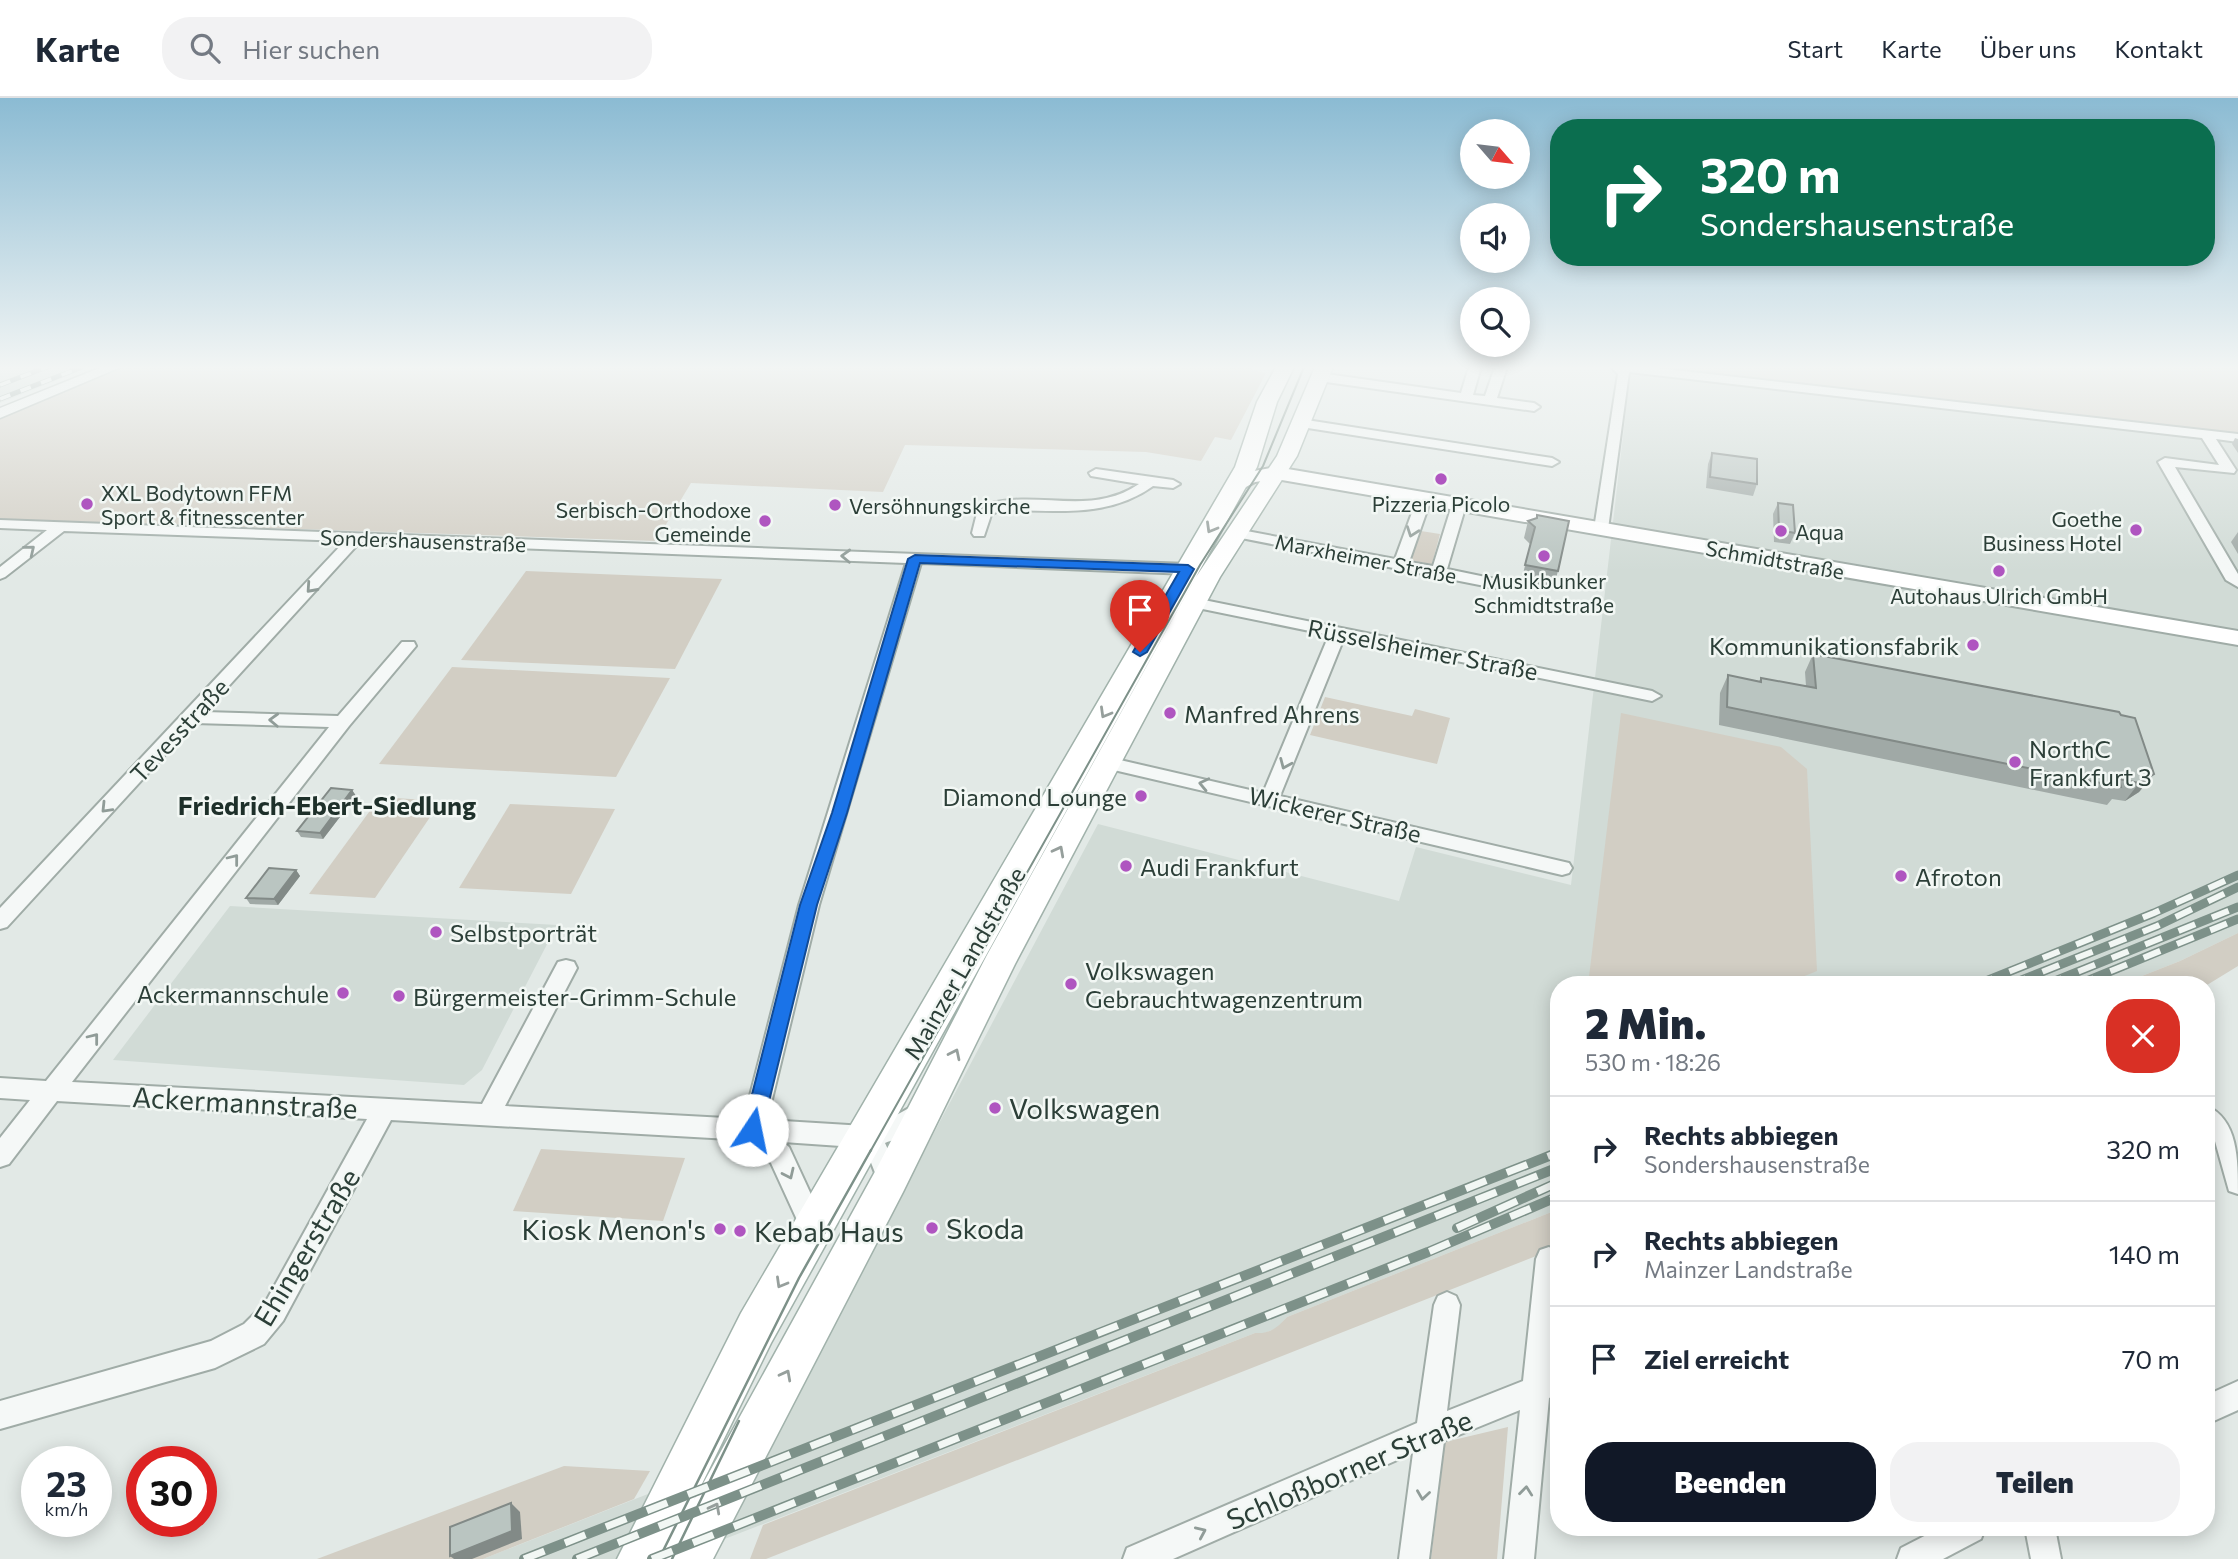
<!DOCTYPE html>
<html lang="de">
<meta charset="utf-8">
<style>
:root{--surface:#fff;--page:#f2f2f3;--text:#1f2937;--muted:#747a83;--line:#e0e1e3;--accent:#111827}
body{margin:0;font-family:Commissioner,sans-serif;background:var(--page);color:var(--text);height:100vh;display:flex;flex-direction:column;font-size:26px;white-space:nowrap}
*{box-sizing:border-box;margin:0}
p{font-size:23px;color:var(--muted)}
.icon{flex:none;width:38px;height:38px;fill:none;stroke:currentColor;stroke-width:2;stroke-linecap:round;stroke-linejoin:round}
.map{position:relative;flex:1;overflow:hidden}
.details{position:absolute;left:1550px;top:878px;width:665px;height:560px;display:flex;flex-direction:column;background:var(--surface);border-radius:28px;box-shadow:0 4px 18px #0003}
.details>*{flex:none}
.guide{position:absolute;left:1550px;top:21px;width:665px;height:147px;border-radius:28px;box-shadow:0 4px 18px #0003;background:#0b6e4f;color:#fff;overflow:hidden}
.needle{width:46px;rotate:118deg}
.controls{position:absolute;left:1460px;top:21px;display:grid;gap:14px}
.controls a{display:grid;place-items:center;width:70px;height:70px;border-radius:50%;background:var(--surface);box-shadow:0 4px 18px #0003;font-size:35px}
.speed{position:absolute;left:21px;top:1348px;display:flex;gap:14px;font-size:35px;font-weight:700;text-align:center}
.speed>*{display:grid;place-content:center;width:91px;height:91px;border-radius:50%;background:var(--surface);box-shadow:0 4px 18px #0003;line-height:1}
.speed small{font-size:18px;font-weight:400}
.speed .limit{border:10px solid #d22;background:#fff;color:#111}
.pin{position:absolute;display:grid;place-items:center;width:60px;height:60px;color:#fff;margin:-72px -30px;border-radius:50% 50% 50% 0;rotate:-45deg;box-shadow:0 0 7px #0007}
.pin .icon{rotate:45deg}
.me{position:absolute;width:77px;margin:-38px;rotate:11deg;stroke-linejoin:round;filter:drop-shadow(0 0 5px #0008)}
.turn{display:flex;align-items:center;gap:24px;height:147px;padding:0 35px;font-size:32px}
.turn .icon{width:91px;height:91px;stroke-width:2.5}
.turn b{display:block;font-size:49px;line-height:60px}
.round{display:grid;place-items:center;flex:none;width:74px;height:74px;border-radius:28px;background:var(--page)}
.overview{display:flex;align-items:center;justify-content:space-between;height:119px;padding:0 35px}
h1{font-size:42px;font-weight:800;line-height:52px}
.action{display:flex;gap:14px;margin-top:auto;padding:14px 35px}
.action a{flex:1;height:80px;border-radius:28px;background:var(--accent);color:#fff;font-size:28px;font-weight:800;line-height:80px;text-align:center}
.action a+a{background:var(--page);color:var(--text)}
ul{padding:0;list-style:none}
li{display:flex;align-items:center;gap:21px;height:105px;padding:0 35px;border-top:2px solid var(--line)}
li div{flex:1}
li b{display:block;font-size:26px}
li em{font-style:normal}
header{display:flex;align-items:center;gap:42px;box-sizing:border-box;height:98px;padding:0 35px;background:var(--surface);border-bottom:2px solid var(--line)}
header strong{font-size:33px}
nav{display:flex;gap:38px;margin-inline-start:auto;font-size:24px}
.search{width:490px;height:63px;background:var(--page);display:flex;align-items:center;gap:18px;box-sizing:border-box;padding:0 24px;border-radius:28px;color:var(--muted);font-size:26px}
.map>svg:first-child{display:block}
.built{fill:#d1dbd6}
.green{fill:#d2cec4}
.lines{fill:none;stroke-linecap:round;stroke-linejoin:round}
.minor-casing{stroke:#a0aca7;stroke-width:4}
.tertiary-casing{stroke:#a0aca7;stroke-width:3}
.secondary-casing{stroke:#a0aca7;stroke-width:4}
.primary-casing{stroke:#a1b2ab;stroke-width:3}
.minor{fill:#f5f8f7;fill-rule:evenodd}
.tertiary{fill:#f5f8f7;fill-rule:evenodd}
.secondary{fill:#fff;fill-rule:evenodd}
.primary{fill:#fff;fill-rule:evenodd}
.tram-far1{stroke:#7d9189;stroke-width:2}
.tram{stroke:#7d9189;stroke-width:2.5}
.rail-far2-casing{stroke:#7d9189;stroke-width:5}
.rail-far1-casing{stroke:#7d9189;stroke-width:9}
.rail-casing{stroke:#7d9189;stroke-width:10}
.rail-far2{stroke:#f2f7f4;stroke-width:3.5;stroke-dasharray:11;stroke-linecap:butt}
.rail-far1{stroke:#f2f7f4;stroke-width:6;stroke-dasharray:18;stroke-linecap:butt}
.rail{stroke:#f2f7f4;stroke-width:7;stroke-dasharray:22;stroke-linecap:butt}
.wall{fill:#a0a9a6}
.shaded-wall{fill:#828a87}
.building{fill:#bac5c1;stroke:#828a87;stroke-width:2}
.oneway{stroke:#969f9c}
.oneway2{stroke:#909c98}
.route{fill:#1a73e8;stroke:#114b97;stroke-width:2}
.poi-dot{fill:#af55c0;stroke:#f2f7f4;stroke-width:2.5}
.labels{text-anchor:middle;dominant-baseline:central;stroke-width:5;stroke-linejoin:round;paint-order:stroke}
.far-poi-label{font-size:21px;fill:#2c3f38;stroke:#f2f7f4;text-anchor:start}
.far-street-label{font-size:21px;fill:#2c3f38;stroke:#f2f7f4}
.poi-label{font-size:24px;fill:#2c3f38;stroke:#f2f7f4;text-anchor:start}
.street-label{font-size:24px;fill:#2c3f38;stroke:#f2f7f4}
.neighbourhood-label{font-size:26px;font-weight:bold;fill:#1e302a;stroke:#f2f7f4}
.near-street-label{font-size:28px;fill:#2c3f38;stroke:#f2f7f4}
.near-poi-label{font-size:28px;fill:#2c3f38;stroke:#f2f7f4;text-anchor:start}
</style>
<header>
<strong>Karte</strong>
<div class="search"><svg class="icon" aria-label="search" viewBox="0 0 24 24"><circle cx="10" cy="10" r="6"/><path d="M15 15l6 6"/></svg>Hier suchen</div>
<nav><a>Start</a><a>Karte</a><a>Über uns</a><a>Kontakt</a></nav>
</header>
<div class="map">
<svg width="2238" height="1461" viewBox="0 0 2238 1461">
<rect width="100%" height="100%" fill="#e2e9e6"/>
<!-- built -->
<g class="built">
<polygon points="0,269 90,269 0,305"/>
<polygon points="1631,269 1663,269 2238,336 2238,835 2180,863 2119,887 1559,887 1559,1111 1287,1219 1277,1230 1265,1235 1255,1235 673,1461 483,1461 767,1349 1098,726 1399,803 1416,749 1571,787"/>
<polygon points="230,808 557,827 482,972 464,987 113,962"/>
</g>
<!-- green -->
<g class="green">
<polygon points="125,269 1255,269 1253,272 1266,275 1231,342 1215,339 1201,363 1146,354 905,347 883,394 691,385 656,443 0,421 0,320"/>
<polygon points="1663,269 2238,269 2238,336"/>
<polygon points="1421,433 1440,436 1432,466 1411,463"/>
<polygon points="526,473 722,481 675,571 461,562"/>
<polygon points="452,569 670,580 616,679 379,666"/>
<polygon points="1325,599 1412,618 1415,611 1450,620 1437,666 1310,637"/>
<polygon points="1621,615 1781,649 1807,671 1817,873 1782,887 1588,887"/>
<polygon points="380,699 441,703 375,800 309,796"/>
<polygon points="510,706 615,711 571,796 459,790"/>
<polygon points="2238,835 2238,868 2207,887 2119,887 2180,863"/>
<polygon points="541,1051 685,1060 663,1123 513,1113"/>
<path d="M1559 1111V1149L766 1461H750L763 1427 1255 1235C1270 1236 1277 1230 1287 1219Z"/>
<polygon points="1508,1329 1497,1461 1431,1461 1445,1344"/>
<polygon points="564,1368 650,1373 634,1401 483,1461 317,1461"/>
</g>
<g class="lines">
<defs>
<g id="minor">
<polygon points="1469,269 1481,269 1473,297 1485,298 1495,269 1507,269 1497,300 1534,305 1540,309 1534,313 1319,283 1313,279 1319,275 1461,295"/>
<polygon points="1611,269 1647,269 2238,336 2238,344 2216,341 2236,372 2234,375 2175,369 2238,476 2238,489 2226,482 2158,364 2165,360 2219,367 2202,340 1629,274 1608,431 1606,434 1596,434 1594,431 1618,276"/>
<polygon points="1300,321 1552,360 1559,364 1552,368 1295,328 1294,325"/>
<path d="M1096 371 1173 382 1180 386 1173 390 1153 388C1107 421 1054 412 1000 412L991 417 984 438H974L972 435 977 415 992 405C1042 393 1092 418 1139 386L1091 378 1089 375Z"/>
<polygon points="1424,397 1431,401 1409,464 1433,468 1452,407 1459,403 1464,404 1466,407 1447,471 1500,482 1503,485 1500,488 1495,490 1236,439 1229,435 1236,431 1395,461 1417,401"/>
<path d="M0 422 1188 466 1196 471 1188 476 921 465 819 807 767 1022 865 1028 884 1024 918 1005 926 1008 930 1015C922 1032 901 1039 885 1045L902 1082 899 1090 890 1093 881 1090 870 1062 855 1049 783 1044 789 1049 826 1129 822 1137 813 1141 804 1137 771 1065 747 1042 391 1022 283 1223 264 1246 215 1270 0 1331V1303L211 1243 244 1226 265 1205 367 1021 57 1003 9 1066 0 1069V1040L30 1002 0 1000V980L46 983 329 629 194 625 7 829 0 831V810L345 443 64 433 5 479 0 481V469L47 432 0 430ZM360 444 906 465 799 807 744 1021 505 1008 577 870 574 864 566 862 558 864 482 1006 72 984 349 628 416 548 414 544H402L338 618 205 614Z"/>
<polygon points="1194,500 1652,593 1661,598 1652,603 1344,540 1280,698 1569,765 1572,770 1569,775 1562,777 1101,669 1098,665 1101,661 1107,659 1263,695 1329,537 1188,508 1186,505 1188,502"/>
<path d="M2207 1008C2238 1022 2238 1061 2238 1096L2229 1093 2213 1036 2207 1031Z"/>
<polygon points="1549,1149 1559,1155 1559,1190 1552,1271 1559,1268 1559,1296 1549,1300 1534,1461 1504,1461 1520,1312 1444,1343 1429,1461 1399,1461 1413,1355 1173,1461 1123,1461 1127,1450 1417,1325 1434,1207 1438,1198 1447,1194 1456,1198 1460,1207 1447,1313 1523,1283 1536,1161 1540,1152"/>
<polygon points="2238,1283 2238,1312 2207,1326 2207,1297"/>
<polygon points="1940,1430 1985,1430 1981,1441 1943,1461 1897,1461 1901,1450"/>
<polygon points="2025,1430 2055,1430 2061,1461 2031,1461"/>
</g>
<polygon id="tertiary" points="102,269 121,269 0,320 0,310"/>
<polygon id="secondary" points="1276,369 2238,533 2238,547 1276,381 1255,384 1235,395 1225,389 1243,375"/>
<polygon id="primary" points="1276,269 1294,269 1277,304 1257,369 771,1245 694,1402 877,1070 987,857 1196,479 1277,358 1315,269 1333,269 1297,358 1220,479 1121,665 1015,866 903,1094 713,1461 617,1461 741,1215 1235,369 1257,304"/>
</defs>
<!-- minor casing -->
<use href="#minor" class="minor-casing"/>
<!-- tertiary casing -->
<use href="#tertiary" class="tertiary-casing"/>
<!-- secondary casing -->
<use href="#secondary" class="secondary-casing"/>
<!-- primary casing -->
<use href="#primary" class="primary-casing"/>
<!-- minor -->
<use href="#minor" class="minor"/>
<!-- tertiary -->
<use href="#tertiary" class="tertiary"/>
<!-- secondary -->
<use href="#secondary" class="secondary"/>
<!-- primary -->
<use href="#primary" class="primary"/>
<!-- tram-far1 -->
<polyline class="tram-far1" points="870,1054 1200,467 1263,368 1304,269"/>
<!-- tram -->
<g class="tram">
<polyline points="659,1461 799,1180 871,1052"/>
<polyline points="672,1461 739,1323"/>
</g>
<defs>
<g id="rail-far2">
<polyline points="0,287 47,269"/>
<polyline points="0,301 82,269"/>
</g>
<g id="rail-far1">
<polyline points="1976,887 2154,815 2238,777"/>
<polyline points="2009,887 2157,828 2238,789"/>
<polyline points="2045,887 2238,809"/>
<polyline points="2077,887 2238,821"/>
</g>
<g id="rail">
<polyline points="1457,1130 1559,1084"/>
<polyline points="524,1461 1559,1054"/>
<polyline points="577,1461 1559,1069"/>
<polyline points="652,1461 1428,1154 1559,1098"/>
</g>
</defs>
<!-- rail-far2 casing -->
<use href="#rail-far2" class="rail-far2-casing"/>
<!-- rail-far1 casing -->
<use href="#rail-far1" class="rail-far1-casing"/>
<!-- rail casing -->
<use href="#rail" class="rail-casing"/>
<!-- rail-far2 -->
<use href="#rail-far2" class="rail-far2"/>
<!-- rail-far1 -->
<use href="#rail-far1" class="rail-far1"/>
<!-- rail -->
<use href="#rail" class="rail"/>
</g>
<!-- wall -->
<g class="wall">
<polygon points="2235,340 2238,341 2238,355 2232,346"/>
<polygon points="1712,355 1757,386 1753,398 1706,390 1708,366"/>
<polygon points="1778,405 1795,435 1790,446 1774,444 1773,416"/>
<polygon points="1536,420 1558,473 1553,491 1521,485 1530,446 1524,440 1528,423"/>
<polygon points="2238,434 2238,456 2231,444"/>
<polygon points="1813,556 2154,676 2139,694 2125,703 2112,701 2107,707 1719,627 1720,595 1728,577 1759,583 1761,580 1806,588 1805,574"/>
<polygon points="352,692 356,698 323,741 301,739 297,733"/>
<polygon points="296,772 300,778 278,807 250,806 246,800"/>
</g>
<!-- shaded-wall -->
<g class="shaded-wall">
<polygon points="2154,676 2139,694 2125,703 2139,685"/>
<polygon points="352,692 356,698 323,741 320,735"/>
<polygon points="296,772 300,778 278,807 274,801"/>
<polygon points="511,1405 520,1414 522,1441 472,1461 454,1461 450,1458"/>
</g>
<!-- building -->
<g class="building">
<polygon points="1712,355 1757,361 1757,386 1710,379"/>
<polygon points="1778,405 1793,407 1795,435 1779,432"/>
<polygon points="1537,417 1569,423 1558,473 1525,467 1535,429 1528,423 1537,420"/>
<polygon points="1813,556 2119,614 2121,617 2135,620 2154,676 2139,685 2119,681 2121,689 1727,609 1728,577 1761,584 1761,580 1816,590"/>
<polygon points="331,690 352,692 320,735 297,733"/>
<polygon points="269,770 296,772 274,801 246,800"/>
<polygon points="511,1405 512,1433 450,1458 450,1429"/>
</g>
<!-- one-way arrows -->
<defs><path id="oneway-chevron" d="M-2-3.5L2.5 0L-2 3.5" fill="none" stroke-width="1.6" stroke-linecap="round" stroke-linejoin="round" transform="scale(1.75)"/></defs>
<g class="oneway">
<use href="#oneway-chevron" transform="translate(1211 430) rotate(120)"/>
<use href="#oneway-chevron" transform="translate(1105 615) rotate(120)"/>
<use href="#oneway-chevron" transform="translate(1059 753) rotate(-62)"/>
<use href="#oneway-chevron" transform="translate(955 956) rotate(-64)"/>
<use href="#oneway-chevron" transform="translate(781 1185) rotate(120)"/>
<use href="#oneway-chevron" transform="translate(786 1277) rotate(-62)"/>
<use href="#oneway-chevron" transform="translate(715 1410) rotate(-62)"/>
</g>
<g class="oneway2">
<use href="#oneway-chevron" transform="translate(1412 434) rotate(110)"/>
<use href="#oneway-chevron" transform="translate(30 452) rotate(-39)"/>
<use href="#oneway-chevron" transform="translate(846 458) rotate(-178)"/>
<use href="#oneway-chevron" transform="translate(311 490) rotate(132)"/>
<use href="#oneway-chevron" transform="translate(274 622) rotate(-178)"/>
<use href="#oneway-chevron" transform="translate(1285 666) rotate(113)"/>
<use href="#oneway-chevron" transform="translate(1204 686) rotate(-167)"/>
<use href="#oneway-chevron" transform="translate(106 710) rotate(134)"/>
<use href="#oneway-chevron" transform="translate(234 761) rotate(-52)"/>
<use href="#oneway-chevron" transform="translate(94 940) rotate(-52)"/>
<use href="#oneway-chevron" transform="translate(789 1076) rotate(65)"/>
<use href="#oneway-chevron" transform="translate(1526 1393) rotate(-84)"/>
<use href="#oneway-chevron" transform="translate(1423 1397) rotate(98)"/>
<use href="#oneway-chevron" transform="translate(1201 1434) rotate(-24)"/>
</g>
<!-- sky -->
<linearGradient id="sky" x2="0" y2="1"><stop stop-color="#8bbbd3"/><stop offset="0.57" stop-color="#f2f5f4"/><stop offset="1" stop-color="#f2f5f4" stop-opacity="0"/></linearGradient>
<rect width="2238" height="473" fill="url(#sky)"/>
<!-- route -->
<polygon class="route" points="915,457 1188,467 1194,471 1147,554 1140,558 1133,554 1179,474 920,465 847,715 817,807 762,1032 759,1038 752,1040 746,1038 743,1032 800,807 832,715 908,461"/>
<!-- markers -->
<g class="poi-dot">
<circle cx="1441" cy="381" r="7"/>
<circle cx="87" cy="406" r="7"/>
<circle cx="835" cy="407" r="7"/>
<circle cx="765" cy="423" r="7"/>
<circle cx="2136" cy="432" r="7"/>
<circle cx="1781" cy="433" r="7"/>
<circle cx="1544" cy="458" r="7"/>
<circle cx="1999" cy="473" r="7"/>
<circle cx="1973" cy="547" r="7"/>
<circle cx="1170" cy="615" r="7"/>
<circle cx="2015" cy="664" r="7"/>
<circle cx="1141" cy="698" r="7"/>
<circle cx="1126" cy="768" r="7"/>
<circle cx="1901" cy="778" r="7"/>
<circle cx="436" cy="834" r="7"/>
<circle cx="1071" cy="886" r="7"/>
<circle cx="343" cy="895" r="7"/>
<circle cx="399" cy="898" r="7"/>
<circle cx="995" cy="1010" r="7"/>
<circle cx="932" cy="1130" r="7"/>
<circle cx="720" cy="1131" r="7"/>
<circle cx="740" cy="1133" r="7"/>
</g>
<g class="labels">
<!-- far-poi labels -->
<g class="far-poi-label">
<text x="101" y="394">XXL Bodytown FFM<tspan x="101" dy="24">Sport &amp; fitnesscenter</tspan></text>
<text x="1441" y="405" text-anchor="middle">Pizzeria Picolo</text>
<text x="849" y="407">Versöhnungskirche</text>
<text x="751" y="411" text-anchor="end">Serbisch-Orthodoxe<tspan x="751" dy="24">Gemeinde</tspan></text>
<text x="2122" y="420" text-anchor="end">Goethe<tspan x="2122" dy="24">Business Hotel</tspan></text>
<text x="1795" y="433">Aqua</text>
<text x="1544" y="482" text-anchor="middle">Musikbunker<tspan x="1544" dy="24">Schmidtstraße</tspan></text>
<text x="1999" y="497" text-anchor="middle">Autohaus Ulrich GmbH</text>
</g>
<!-- far-street labels -->
<g class="far-street-label">
<text transform="translate(423 442) rotate(2)">Sondershausenstraße</text>
<text transform="translate(1366 460) rotate(11)">Marxheimer Straße</text>
<text transform="translate(1775 461) rotate(10)">Schmidtstraße</text>
</g>
<!-- poi labels -->
<g class="poi-label">
<text x="1959" y="547" text-anchor="end">Kommunikationsfabrik</text>
<text x="1184" y="615">Manfred Ahrens</text>
<text x="2029" y="650">NorthC<tspan x="2029" dy="28">Frankfurt 3</tspan></text>
<text x="1127" y="698" text-anchor="end">Diamond Lounge</text>
<text x="1140" y="768">Audi Frankfurt</text>
<text x="1915" y="778">Afroton</text>
<text x="450" y="834">Selbstporträt</text>
<text x="1085" y="872">Volkswagen<tspan x="1085" dy="28">Gebrauchtwagenzentrum</tspan></text>
<text x="329" y="895" text-anchor="end">Ackermannschule</text>
<text x="413" y="898">Bürgermeister-Grimm-Schule</text>
</g>
<!-- street labels -->
<g class="street-label">
<text transform="translate(1423 551) rotate(11)">Rüsselsheimer Straße</text>
<text transform="translate(179 632) rotate(-47)">Tevesstraße</text>
<text transform="translate(1335 716) rotate(13)">Wickerer Straße</text>
<text transform="translate(964 865) rotate(-60)">Mainzer Landstraße</text>
</g>
<!-- neighbourhood labels -->
<g class="neighbourhood-label">
<text x="327" y="706">Friedrich-Ebert-Siedlung</text>
</g>
<!-- near-street labels -->
<g class="near-street-label">
<text transform="translate(245 1004) rotate(3)">Ackermannstraße</text>
<text transform="translate(306 1149) rotate(-59)">Ehingerstraße</text>
<text transform="translate(1349 1371) rotate(-23)">Schloßborner Straße</text>
</g>
<!-- near-poi labels -->
<g class="near-poi-label">
<text x="1009" y="1010">Volkswagen</text>
<text x="946" y="1130">Skoda</text>
<text x="706" y="1131" text-anchor="end">Kiosk Menon's</text>
<text x="754" y="1133">Kebab Haus</text>
</g>
</g>
</svg>
<div class="controls">
<a><svg class="needle" viewBox="-14 -14 28 28"><path d="M0-13l5 13h-10z" fill="#e53935"/><path d="M0 13l5-13h-10z" fill="#747a83"/></svg></a>
<a><svg class="icon" aria-label="sound" viewBox="0 0 24 24"><path d="M4 9h4l5-4v14l-5-4H4zM17 9q2 3 0 6"/></svg></a>
<a><svg class="icon" aria-label="search" viewBox="0 0 24 24"><circle cx="10" cy="10" r="6"/><path d="M15 15l6 6"/></svg></a>
</div>
<div class="speed"><div>23<small>km/h</small></div><div class="limit">30</div></div>
<div class="pin" style="left:1140px;top:554px;background:#d93025"><svg class="icon" aria-label="arrive" viewBox="0 0 24 24"><path d="M6 21V4h12l-3 4 3 4H6"/></svg></div>
<svg class="me" style="left:752px;top:1032px" viewBox="-20 -20 40 40"><circle r="19" fill="#fff"/><path d="M0-13L10 11 0 6-10 11z" fill="#1a73e8"/></svg>
<div class="guide">
<div class="turn"><svg class="icon" aria-label="right" viewBox="0 0 24 24"><path d="M7 20v-9h11M14 6l5 5-5 5"/></svg><div><b>320 m</b>Sondershausenstraße</div></div>
</div>
<section class="details">
<div class="overview"><div><h1>2 Min.</h1><p>530 m · 18:26</p></div><a class="round" style="background:#d93025;color:#fff"><svg class="icon" aria-label="close" viewBox="0 0 24 24"><path d="M6 6l12 12M18 6L6 18"/></svg></a></div>
<ul>
<li><svg class="icon" aria-label="right" viewBox="0 0 24 24"><path d="M7 20v-9h11M14 6l5 5-5 5"/></svg><div><b>Rechts abbiegen</b><p>Sondershausenstraße</p></div><em>320 m</em></li>
<li><svg class="icon" aria-label="right" viewBox="0 0 24 24"><path d="M7 20v-9h11M14 6l5 5-5 5"/></svg><div><b>Rechts abbiegen</b><p>Mainzer Landstraße</p></div><em>140 m</em></li>
<li><svg class="icon" aria-label="arrive" viewBox="0 0 24 24"><path d="M6 21V4h12l-3 4 3 4H6"/></svg><div><b>Ziel erreicht</b></div><em>70 m</em></li>
</ul>
<div class="action"><a>Beenden</a><a>Teilen</a></div>
</section>
</div>
